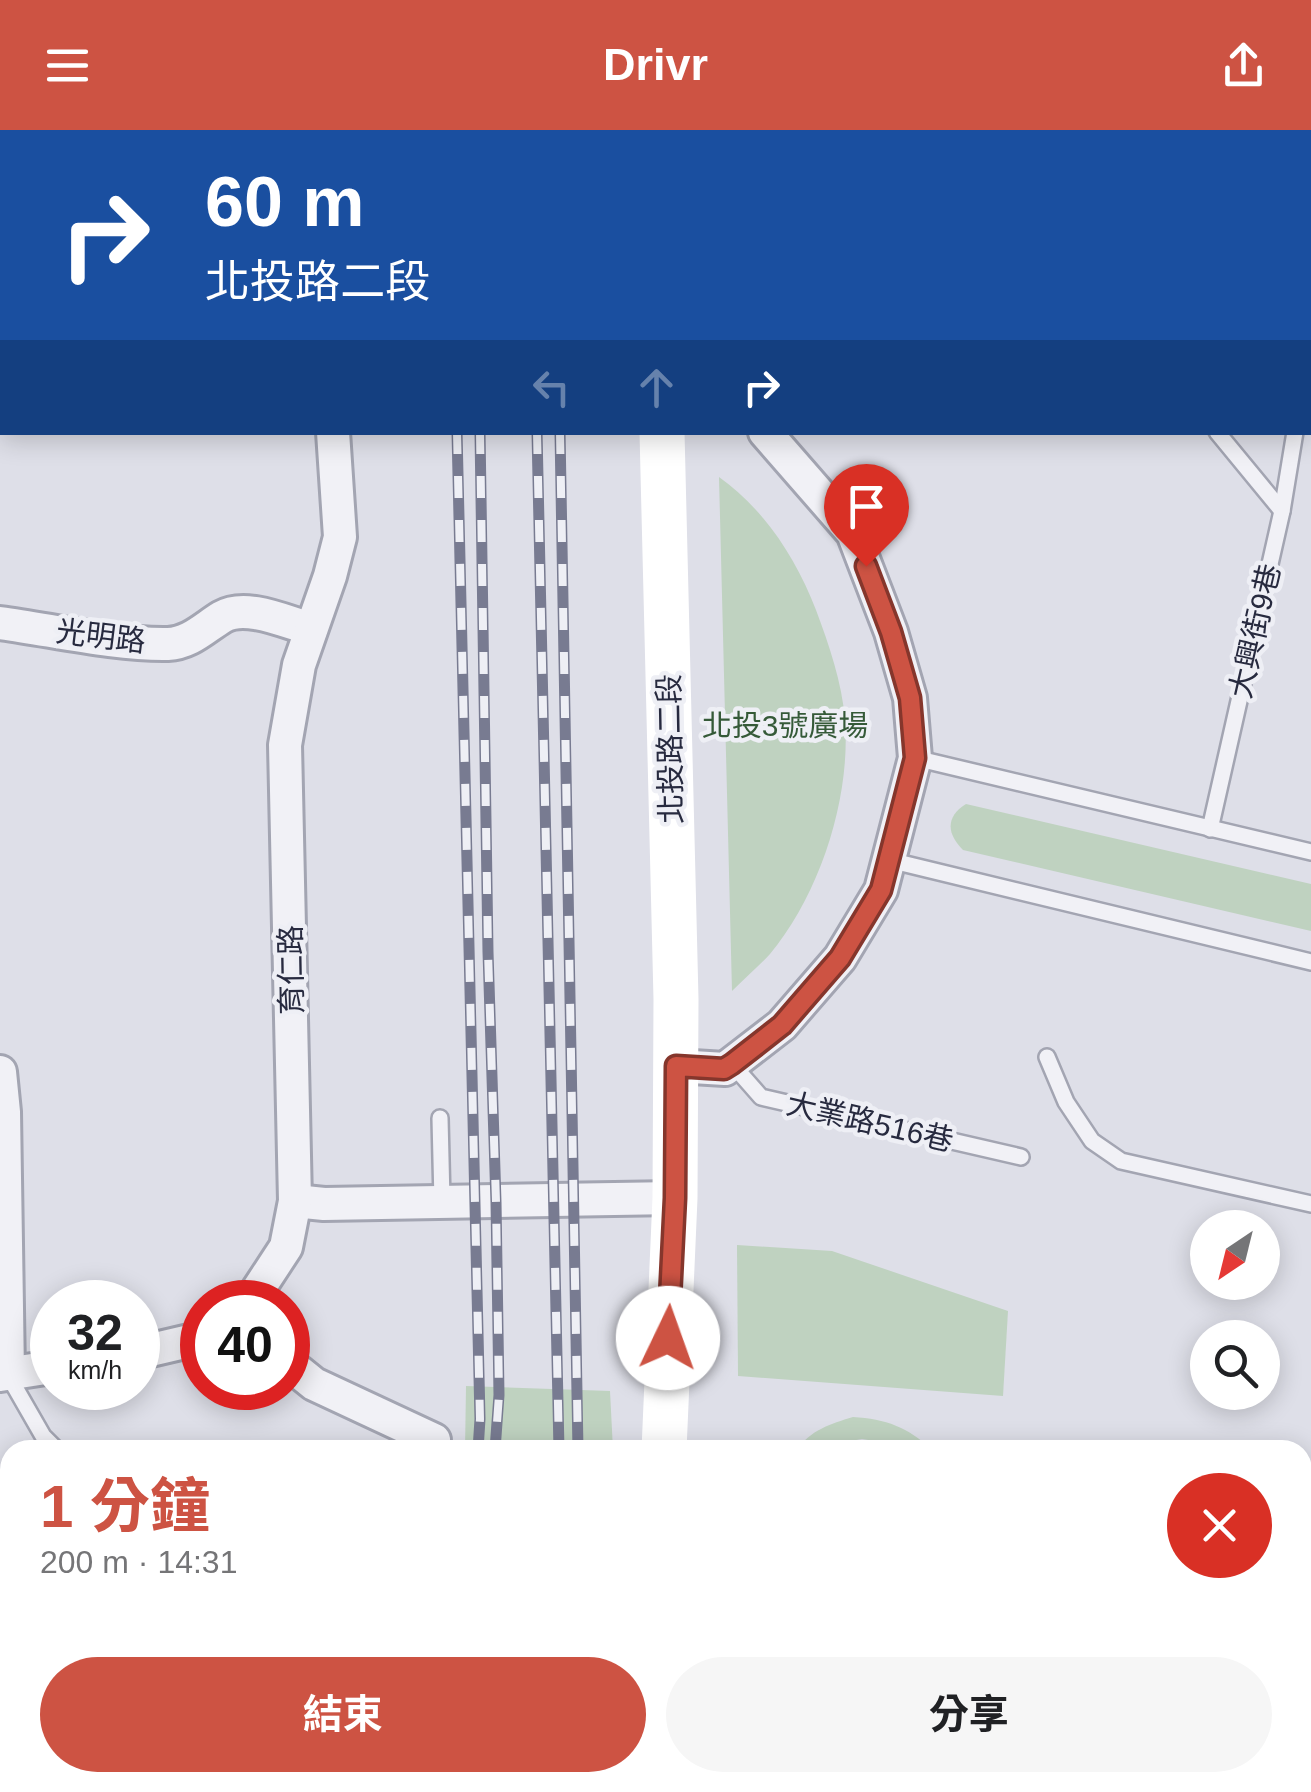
<!DOCTYPE html>
<html lang="zh-TW">
<meta charset="utf-8">
<style>
:root{--surface:#fff;--page:#f6f6f6;--text:#202124;--muted:#757577;--accent:#cd5343}
body{margin:0;font-family:Helvetica,"Noto Sans TC",sans-serif;background:var(--page);color:var(--text);height:100vh;display:flex;flex-direction:column;font-size:38px;white-space:nowrap}
*{box-sizing:border-box;margin:0}
p{font-size:32px;color:var(--muted)}
.icon{flex:none;width:55px;height:55px;fill:none;stroke:currentColor;stroke-width:2;stroke-linecap:round;stroke-linejoin:round}
.map{position:relative;flex:1;overflow:hidden}
.details{position:absolute;left:0px;top:1310px;width:1312px;height:352px;display:flex;flex-direction:column;background:var(--surface);border-radius:30px 30px 0 0;box-shadow:0 5px 25px #0003}
.details>*{flex:none}
.hud{position:absolute;left:0px;top:0px;width:1312px;height:305px;box-shadow:0 5px 25px #0003;background:#1a4fa0;color:#fff;overflow:hidden}
.needle{width:65px;rotate:215deg}
.buttons{position:absolute;left:1190px;top:1080px;display:grid;gap:20px}
.buttons a{display:grid;place-items:center;width:90px;height:90px;border-radius:50%;background:var(--surface);box-shadow:0 5px 25px #0003;font-size:50px}
.speed{position:absolute;left:30px;top:1150px;display:flex;gap:20px;font-size:50px;font-weight:700;text-align:center}
.speed>*{display:grid;place-content:center;width:130px;height:130px;border-radius:50%;background:var(--surface);box-shadow:0 5px 25px #0003;line-height:1}
.speed small{font-size:25px;font-weight:400}
.speed .limit{border:15px solid #d22;background:#fff;color:#111}
.pin{position:absolute;display:grid;place-items:center;width:85px;height:85px;color:#fff;margin:-102px -42px;border-radius:50% 50% 50% 0;rotate:-45deg;box-shadow:0 0 10px #0007}
.pin .icon{rotate:45deg}
.me{position:absolute;width:110px;margin:-55px;rotate:3deg;stroke-linejoin:round;filter:drop-shadow(0 0 8px #0008)}
.turn{display:flex;align-items:center;gap:35px;height:210px;padding:0 40px;font-size:45px}
.turn .icon{width:130px;height:130px;stroke-width:2.5}
.turn b{display:block;font-size:70px;line-height:85px}
.lanes{display:flex;align-items:center;height:95px;padding:0 40px;background:#0003;justify-content:center;gap:50px;direction:ltr}
.lanes .off{opacity:.35}
.round{display:grid;place-items:center;flex:none;width:105px;height:105px;border-radius:52px;background:var(--page)}
.summary{display:flex;align-items:center;justify-content:space-between;height:170px;padding:0 40px}
h1{font-size:60px;font-weight:700;line-height:75px;color:var(--accent)}
.primary-button{display:flex;gap:20px;margin-top:auto;padding:20px 40px}
.primary-button a{flex:1;height:115px;border-radius:60px;background:var(--accent);color:#fff;font-size:40px;font-weight:700;line-height:115px;text-align:center}
.primary-button a+a{background:var(--page);color:var(--text)}
header{display:flex;justify-content:space-between;align-items:center;height:130px;padding:0 40px;background:var(--accent);color:#fff;font-size:45px;font-weight:700}
.map>svg:first-child{display:block}
.green{fill:#bfd2c0}
.lines{fill:none;stroke-linecap:round;stroke-linejoin:round}
.lane-casing{stroke:#a3a5b2;stroke-width:20}
.street-casing{stroke:#a3a5b2;stroke-width:38}
.lane{stroke:#f1f1f6;stroke-width:15}
.street{stroke:#f1f1f6;stroke-width:32}
.secondary{stroke:#fff;stroke-width:45}
.rail-casing{stroke:#787b91;stroke-width:11}
.rail{stroke:#eeeff5;stroke-width:8;stroke-dasharray:22;stroke-linecap:butt}
.route-casing{stroke:#85362c;stroke-width:25}
.route{stroke:#cd5343;stroke-width:18}
.labels{text-anchor:middle;dominant-baseline:central;stroke-width:9;stroke-linejoin:round;paint-order:stroke}
.street-label{font-size:30px;fill:#272a3f;stroke:#eeeff5}
.park-label{font-size:30px;fill:#355a38;stroke:#eeeff5}
</style>
<header><svg class="icon" aria-label="menu" viewBox="0 0 24 24"><path d="M4 6h16M4 12h16M4 18h16"/></svg>Drivr<svg class="icon" aria-label="share" viewBox="0 0 24 24"><path d="M12 15V3M7 8l5-5 5 5M5 13v7h14v-7"/></svg></header>
<div class="map">
<svg width="1311" height="1662" viewBox="0 0 1311 1662">
<rect width="100%" height="100%" fill="#dedfe8"/>
<!-- green -->
<g class="green">
<path d="M719 347C764 379 796 428 816 480 829 515 842 552 845 590 851 668 820 764 770 824 758 837 744 849 732 861Z"/>
<path d="M966 674 1311 754V801L963 720C947 704 945 687 966 674Z"/>
<polygon points="737,1115 832,1121 1008,1181 1003,1266 738,1246"/>
<polygon points="466,1256 610,1261 613,1320 465,1320"/>
<path d="M853 1287C886 1289 908 1297 932 1320H900L887 1313 862 1309 839 1313 828 1320H796C811 1300 830 1294 853 1287Z"/>
<polygon points="419,1653 419,1652 543,1653 539,1662 416,1662"/>
</g>
<g class="lines">
<defs>
<g id="lane">
<polyline points="922,0 928,2"/>
<polyline points="991,2 992,0"/>
<polyline points="1310,47 1311,47"/>
<polyline points="1310,206 1311,200"/>
<polyline points="1217,302 1282,381"/>
<polyline points="915,628 1311,722"/>
<polyline points="1210,699 1282,381 1295,302"/>
<polyline points="889,730 1311,832"/>
<polyline points="1047,927 1066,972 1092,1011 1121,1031 1311,1074"/>
<polyline points="732,934 761,967 1021,1027"/>
<polyline points="440,988 442,1071"/>
<polyline points="8,1245 43,1306 57,1320"/>
<polyline points="249,1662 253,1652"/>
</g>
<g id="street">
<polyline points="314,0 314,2"/>
<path d="M0 493C52 500 116 515 168 514 190 513 204 498 222 487 246 473 286 492 311 499"/>
<polyline points="676,936 725,939 782,895 840,828 881,760 915,628 910,568 891,502 853,403 765,302"/>
<polyline points="0,942 4,982 8,1244"/>
<polyline points="295,1071 324,1074 675,1068"/>
<polyline points="250,1172 286,1117 295,1071 285,615 299,535 330,446 340,407 333,302"/>
<polyline points="138,1223 202,1208"/>
<polyline points="288,1233 314,1254 434,1310"/>
<polyline points="0,1245 52,1237"/>
<polyline points="285,1652 290,1662"/>
</g>
</defs>
<!-- lane casing -->
<use href="#lane" class="lane-casing"/>
<!-- street casing -->
<use href="#street" class="street-casing"/>
<!-- lane -->
<use href="#lane" class="lane"/>
<!-- street -->
<use href="#street" class="street"/>
<!-- secondary -->
<g class="secondary">
<polyline points="638,0 638,2"/>
<polyline points="662,302 676,869 675,1068 664,1320"/>
<polyline points="1302,1540 1311,1526"/>
<polyline points="1302,1630 1311,1619"/>
<polyline points="574,1662 580,1652"/>
<polyline points="659,1662 659,1652"/>
<polyline points="1218,1662 1225,1652"/>
</g>
<defs>
<g id="rail">
<polyline points="452,0 452,2"/>
<polyline points="530,0 530,2"/>
<polyline points="555,0 555,2"/>
<polyline points="475,2 475,0"/>
<polyline points="457,302 480,1289 478,1320"/>
<polyline points="480,302 488,822 496,1072 499,1265 495,1320"/>
<polyline points="537,302 559,1320"/>
<polyline points="560,302 578,1320"/>
<polyline points="561,1652 562,1662"/>
<polyline points="585,1652 585,1662"/>
<polyline points="397,1662 400,1652"/>
<polyline points="425,1662 429,1652"/>
</g>
</defs>
<!-- rail casing -->
<use href="#rail" class="rail-casing"/>
<!-- rail -->
<use href="#rail" class="rail"/>
</g>
<g class="lines">
<defs>
<polyline id="route" points="668,1208 675,1068 676,936 724,939 732,934 782,895 840,828 881,760 915,628 910,568 891,502 866,436"/>
</defs>
<!-- route casing -->
<use href="#route" class="route-casing"/>
<!-- route -->
<use href="#route" class="route"/>
</g>
<g class="labels">
<!-- street labels -->
<g class="street-label">
<text transform="translate(1255 501) rotate(-77)">大興街9巷</text>
<text transform="translate(101 506) rotate(7)">光明路</text>
<text transform="translate(670 619) rotate(-91)">北投路二段</text>
<text transform="translate(291 840) rotate(-91)">育仁路</text>
<text transform="translate(870 992) rotate(13)">大業路516巷</text>
</g>
<!-- park labels -->
<g class="park-label">
<text x="785" y="595">北投3號廣場</text>
</g>
</g>
</svg>
<div class="buttons">
<a><svg class="needle" viewBox="-14 -14 28 28"><path d="M0-13l5 13h-10z" fill="#e53935"/><path d="M0 13l5-13h-10z" fill="#757577"/></svg></a>
<a><svg class="icon" aria-label="search" viewBox="0 0 24 24"><circle cx="10" cy="10" r="6"/><path d="M15 15l6 6"/></svg></a>
</div>
<div class="speed"><div>32<small>km/h</small></div><div class="limit">40</div></div>
<div class="pin" style="left:866px;top:436px;background:#d93025"><svg class="icon" aria-label="arrive" viewBox="0 0 24 24"><path d="M6 21V4h12l-3 4 3 4H6"/></svg></div>
<svg class="me" style="left:668px;top:1208px" viewBox="-20 -20 40 40"><circle r="19" fill="#fff"/><path d="M0-13L10 11 0 6-10 11z" fill="#cd5343"/></svg>
<div class="hud">
<div class="turn"><svg class="icon" aria-label="right" viewBox="0 0 24 24"><path d="M7 20v-9h11M14 6l5 5-5 5"/></svg><div><b>60 m</b>北投路二段</div></div>
<div class="lanes"><svg class="icon off" aria-label="left" viewBox="0 0 24 24"><path d="M17 20v-9H6M10 6l-5 5 5 5"/></svg><svg class="icon off" aria-label="ahead" viewBox="0 0 24 24"><path d="M12 20V5M6 11l6-6 6 6"/></svg><svg class="icon" aria-label="right" viewBox="0 0 24 24"><path d="M7 20v-9h11M14 6l5 5-5 5"/></svg></div>
</div>
<section class="details">
<div class="summary"><div><h1>1 分鐘</h1><p>200 m · 14:31</p></div><a class="round" style="background:#d93025;color:#fff"><svg class="icon" aria-label="close" viewBox="0 0 24 24"><path d="M6 6l12 12M18 6L6 18"/></svg></a></div>
<div class="primary-button"><a>結束</a><a>分享</a></div>
</section>
</div>
